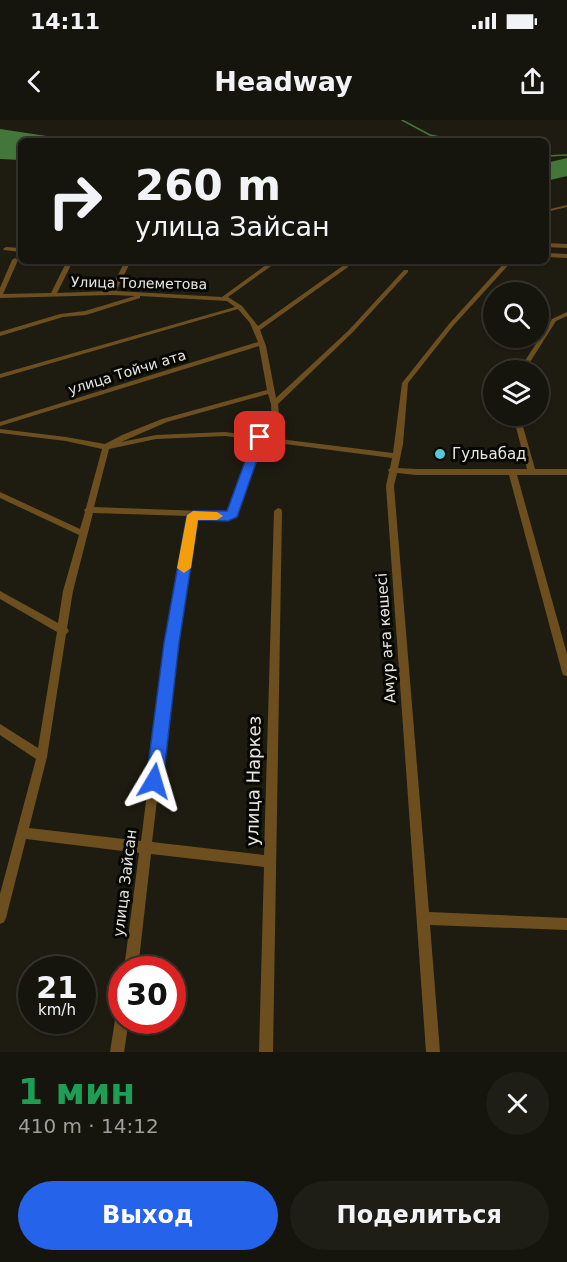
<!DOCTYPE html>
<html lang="ru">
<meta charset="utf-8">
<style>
:root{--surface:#16150d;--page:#1f1e16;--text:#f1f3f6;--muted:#9e9f9d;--line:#35342e;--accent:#2563eb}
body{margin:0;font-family:"DejaVu Sans",sans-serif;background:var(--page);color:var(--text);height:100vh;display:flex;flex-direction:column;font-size:22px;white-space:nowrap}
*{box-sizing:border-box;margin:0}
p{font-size:20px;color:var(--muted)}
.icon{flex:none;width:33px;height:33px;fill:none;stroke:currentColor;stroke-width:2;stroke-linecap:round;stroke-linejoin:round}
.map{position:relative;height:932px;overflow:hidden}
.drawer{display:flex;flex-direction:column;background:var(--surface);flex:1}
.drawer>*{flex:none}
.top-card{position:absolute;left:18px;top:18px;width:531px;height:126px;border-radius:9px;box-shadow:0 2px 4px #0004,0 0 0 2px var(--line);background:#16150d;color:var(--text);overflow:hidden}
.controls{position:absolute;left:483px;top:162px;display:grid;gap:12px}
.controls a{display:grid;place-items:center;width:66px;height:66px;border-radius:50%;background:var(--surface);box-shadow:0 2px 4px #0004,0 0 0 2px var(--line);font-size:30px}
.speed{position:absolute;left:18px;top:836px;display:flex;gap:12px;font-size:30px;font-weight:700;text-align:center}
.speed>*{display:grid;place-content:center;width:78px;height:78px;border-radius:50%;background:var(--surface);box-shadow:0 2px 4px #0004,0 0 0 2px var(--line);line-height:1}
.speed small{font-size:15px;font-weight:400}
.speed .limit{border:9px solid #d22;background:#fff;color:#111}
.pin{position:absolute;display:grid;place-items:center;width:51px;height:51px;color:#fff;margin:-26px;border-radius:12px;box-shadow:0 3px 9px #0006}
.me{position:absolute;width:66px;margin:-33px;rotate:7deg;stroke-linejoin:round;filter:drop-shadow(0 0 4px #0008)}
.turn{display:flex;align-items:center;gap:21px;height:126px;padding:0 18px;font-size:27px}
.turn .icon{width:78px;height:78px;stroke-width:2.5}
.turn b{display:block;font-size:42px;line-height:51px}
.round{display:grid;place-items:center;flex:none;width:63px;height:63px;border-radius:32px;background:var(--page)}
.head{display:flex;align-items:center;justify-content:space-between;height:102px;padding:0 18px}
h1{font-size:36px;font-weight:700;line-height:45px;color:#1e9e55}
.button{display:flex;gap:12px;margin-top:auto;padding:12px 18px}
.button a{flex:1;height:69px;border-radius:36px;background:var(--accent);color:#fff;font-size:24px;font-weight:700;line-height:69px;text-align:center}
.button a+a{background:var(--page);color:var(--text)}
.status{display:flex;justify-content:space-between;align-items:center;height:42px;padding:0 30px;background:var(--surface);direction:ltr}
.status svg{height:16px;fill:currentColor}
header{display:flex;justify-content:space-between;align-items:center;height:78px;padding:0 18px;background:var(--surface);font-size:27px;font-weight:700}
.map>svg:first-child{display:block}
.water{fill:#437739}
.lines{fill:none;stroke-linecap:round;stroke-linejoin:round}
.stream{stroke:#437739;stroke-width:1.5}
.minor{fill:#6d4f1f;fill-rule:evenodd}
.route{fill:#2563eb;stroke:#184099;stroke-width:1.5}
.slow{fill:#f59e0b}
.poi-dot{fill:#52cbd8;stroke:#070704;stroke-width:2}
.labels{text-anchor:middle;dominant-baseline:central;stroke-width:6;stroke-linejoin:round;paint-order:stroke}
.far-street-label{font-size:14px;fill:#e7e6df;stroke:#070704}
.poi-label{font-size:15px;fill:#e7e6df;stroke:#070704;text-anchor:start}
.street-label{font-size:15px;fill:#e7e6df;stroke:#070704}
.near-street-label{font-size:18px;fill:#e7e6df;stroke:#070704}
</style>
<div class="status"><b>14:11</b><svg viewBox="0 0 49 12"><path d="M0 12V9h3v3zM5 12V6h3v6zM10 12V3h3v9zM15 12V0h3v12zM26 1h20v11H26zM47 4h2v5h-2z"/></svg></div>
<header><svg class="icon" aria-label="back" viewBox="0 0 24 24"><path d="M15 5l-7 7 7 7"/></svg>Headway<svg class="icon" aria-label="share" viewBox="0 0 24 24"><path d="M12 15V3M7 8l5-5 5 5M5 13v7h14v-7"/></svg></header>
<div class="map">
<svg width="567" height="932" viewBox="0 0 567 932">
<rect width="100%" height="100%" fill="#1e1c11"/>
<!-- water -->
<g class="water">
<polygon points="0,9 80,21 21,21 21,40 0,39"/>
<polygon points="567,38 567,56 546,61 546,43"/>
</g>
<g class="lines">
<!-- stream -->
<g class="stream">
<polyline points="402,0 430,15 460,21"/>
<polyline points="546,36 567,35"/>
</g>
<!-- minor -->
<g class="minor">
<polygon points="567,85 567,87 546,92 546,90"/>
<polygon points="546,123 567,124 567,128 546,127"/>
<polygon points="6,127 21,128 21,132 4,130 3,129"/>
<polygon points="546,133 567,134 567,138 546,137"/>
<path d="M15 138 18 140 3 174 51 173 67 141H73L57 173 110 171 125 141H131L116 171 222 177 270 142H274V144L228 177 242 186 258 206 344 145H348V147L260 210 266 226 276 278 349 210 404 150H408V152L353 212 278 284 280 304 271 318 393 333 402 263 449 204 506 141H512L453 206 408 263 403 324 398 348 416 349H527L513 296H520L535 349H567V355H517L567 534V556L563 555 562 552 509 355H416L397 353 394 366 429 792 567 798V810L430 805 440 932H426L386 366 389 352 388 350 390 348 392 338 262 321 234 397H197L176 523 152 722 264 735 274 391 278 388 281 389 282 391 273 932H259L264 747 151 734 138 849H124L139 733 26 719 6 798 4 802 0 804V774L36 639 0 615V604L38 628 57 512 0 479V471L58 503 63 471 79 415 0 378V372L80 409 85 392 84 390 86 388 102 329 66 321 0 313V309L66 317 105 324 122 315 162 299 267 270 259 226 0 306V302L258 222 250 203 238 189 0 258V254L235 187 227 181 140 176V178L86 195 63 197 0 216V212L60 194 85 191 135 176 112 175 0 178V168L12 140ZM268 274 271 284 272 304 264 317 260 315 257 316 225 312 156 315 121 322 167 302ZM225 316 255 320 228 392 94 387 109 329 156 319ZM93 393 189 396 166 523 141 721 29 708 47 637 66 514 69 511 67 508 73 471Z"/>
<polygon points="567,192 567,196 556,201 525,250 519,250 552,199"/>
<polygon points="122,893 122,900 129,900 124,932 110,932 115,900 117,895"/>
</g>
</g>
<!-- route -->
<polygon class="route" points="260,314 265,317 237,397 228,401 198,400 179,523 163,661 160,666 154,669 149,666 146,661 164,523 187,395 193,391 227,391 254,317"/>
<!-- slow -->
<polygon class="slow" points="193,391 217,392 223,396 217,400 198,400 191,448 184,453 177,448 187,395"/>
<!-- markers -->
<circle class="poi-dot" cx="440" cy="334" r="6"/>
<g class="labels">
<!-- far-street labels -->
<g class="far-street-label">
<text transform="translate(139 163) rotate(1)">Улица Толеметова</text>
<text transform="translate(127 252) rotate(-17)">улица Тойчи ата</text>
</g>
<!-- poi labels -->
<g class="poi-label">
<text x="452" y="334">Гульабад</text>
</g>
<!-- street labels -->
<g class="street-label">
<text transform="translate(386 518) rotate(-94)">Амур аға көшесі</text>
<text transform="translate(125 763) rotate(-83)">улица Зайсан</text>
</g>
<!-- near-street labels -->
<g class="near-street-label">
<text transform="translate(253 661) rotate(-89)">улица Наркез</text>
</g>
</g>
</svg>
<div class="controls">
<a><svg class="icon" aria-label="search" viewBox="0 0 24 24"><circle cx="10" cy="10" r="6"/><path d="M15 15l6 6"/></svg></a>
<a><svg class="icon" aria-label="layers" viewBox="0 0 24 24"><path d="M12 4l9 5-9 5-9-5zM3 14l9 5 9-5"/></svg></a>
</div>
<div class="speed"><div>21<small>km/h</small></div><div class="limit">30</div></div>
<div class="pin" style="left:260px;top:317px;background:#d93025"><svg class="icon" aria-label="arrive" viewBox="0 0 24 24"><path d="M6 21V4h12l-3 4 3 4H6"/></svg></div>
<svg class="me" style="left:154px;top:661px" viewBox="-20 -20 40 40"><path d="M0-17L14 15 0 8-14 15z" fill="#2563eb" stroke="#fff" stroke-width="4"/></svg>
<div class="top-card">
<div class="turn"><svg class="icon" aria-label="right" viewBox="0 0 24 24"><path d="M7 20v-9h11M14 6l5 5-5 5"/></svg><div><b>260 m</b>улица Зайсан</div></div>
</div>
</div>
<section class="drawer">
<div class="head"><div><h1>1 мин</h1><p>410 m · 14:12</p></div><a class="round"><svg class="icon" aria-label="close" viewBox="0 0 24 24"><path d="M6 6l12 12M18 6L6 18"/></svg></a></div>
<div class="button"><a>Выход</a><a>Поделиться</a></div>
</section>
